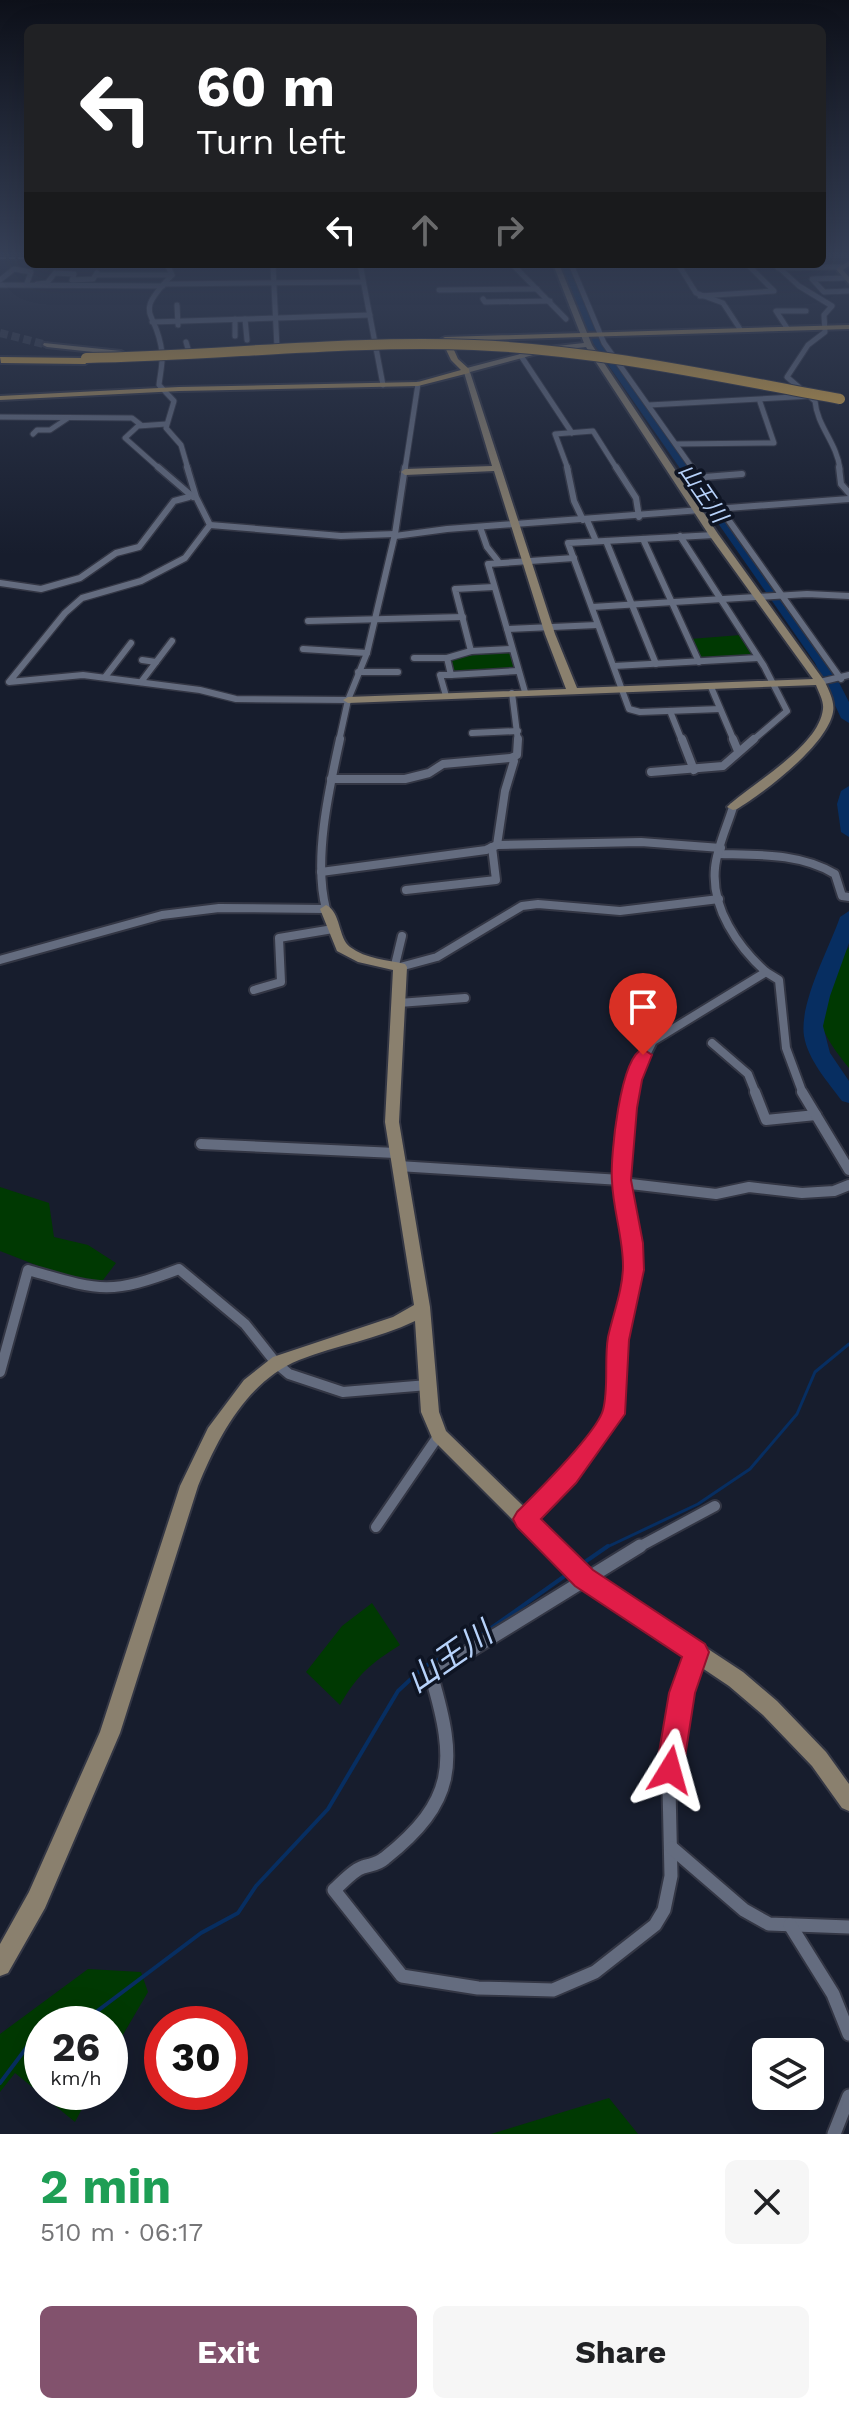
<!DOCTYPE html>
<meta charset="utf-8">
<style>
:root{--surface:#fff;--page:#f6f6f6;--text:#202124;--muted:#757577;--accent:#82526d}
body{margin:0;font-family:"Work Sans","Noto Sans JP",sans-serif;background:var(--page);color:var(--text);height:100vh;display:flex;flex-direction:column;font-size:30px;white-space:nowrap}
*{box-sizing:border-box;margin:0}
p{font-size:26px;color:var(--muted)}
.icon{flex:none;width:44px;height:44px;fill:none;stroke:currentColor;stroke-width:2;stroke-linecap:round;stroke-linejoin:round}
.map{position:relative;height:2134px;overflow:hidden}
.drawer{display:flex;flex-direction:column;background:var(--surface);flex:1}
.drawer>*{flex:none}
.guide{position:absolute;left:24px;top:24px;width:802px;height:244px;border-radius:12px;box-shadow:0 8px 32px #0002;background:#202124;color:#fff;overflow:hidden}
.fabs{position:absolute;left:752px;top:2038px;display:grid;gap:16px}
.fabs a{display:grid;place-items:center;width:72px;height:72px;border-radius:12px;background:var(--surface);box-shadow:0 8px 32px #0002;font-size:40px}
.speed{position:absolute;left:24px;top:2006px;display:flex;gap:16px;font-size:40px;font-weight:700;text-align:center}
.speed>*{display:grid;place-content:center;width:104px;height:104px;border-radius:50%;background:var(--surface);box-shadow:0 8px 32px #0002;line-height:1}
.speed small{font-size:20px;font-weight:400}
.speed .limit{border:12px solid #d22;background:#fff;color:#111}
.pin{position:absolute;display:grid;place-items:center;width:68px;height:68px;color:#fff;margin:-82px -34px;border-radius:50% 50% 50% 0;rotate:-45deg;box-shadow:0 0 8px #0007}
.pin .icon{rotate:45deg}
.me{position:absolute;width:88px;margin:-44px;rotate:8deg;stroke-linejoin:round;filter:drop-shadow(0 0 6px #0008)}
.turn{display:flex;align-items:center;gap:28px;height:168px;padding:0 40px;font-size:36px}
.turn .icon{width:104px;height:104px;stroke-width:2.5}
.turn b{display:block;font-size:56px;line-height:68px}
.lanes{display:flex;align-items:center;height:76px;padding:0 40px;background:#0003;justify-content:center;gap:40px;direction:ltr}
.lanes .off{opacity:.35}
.round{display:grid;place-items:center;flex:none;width:84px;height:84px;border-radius:12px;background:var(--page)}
.headline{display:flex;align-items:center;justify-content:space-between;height:136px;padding:0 40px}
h1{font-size:48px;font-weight:700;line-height:60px;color:#1e9e55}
.action{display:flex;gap:16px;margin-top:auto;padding:16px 40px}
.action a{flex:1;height:92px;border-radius:12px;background:var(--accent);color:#fff;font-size:32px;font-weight:700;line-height:92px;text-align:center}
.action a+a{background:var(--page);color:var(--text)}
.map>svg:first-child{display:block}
.green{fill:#003902}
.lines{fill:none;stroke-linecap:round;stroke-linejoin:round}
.stream-far1{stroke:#072e61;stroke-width:3}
.stream{stroke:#072e61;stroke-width:4}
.river{fill:#072e61;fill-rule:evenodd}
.secondary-tunnel{stroke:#373d4c;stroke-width:8;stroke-dasharray:8 4;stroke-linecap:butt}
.street-far4-casing{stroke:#333644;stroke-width:7}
.street-far3-casing{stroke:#333644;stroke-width:9}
.street-far2-casing{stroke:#333644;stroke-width:12}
.street-far1-casing{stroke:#333644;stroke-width:14}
.street-casing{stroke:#333644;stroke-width:17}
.secondary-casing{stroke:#333644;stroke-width:4}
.primary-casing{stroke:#333644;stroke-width:4}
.highway-casing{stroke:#333644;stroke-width:4}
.street-far4{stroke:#646c7f;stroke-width:5}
.street-far3{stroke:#646c7f;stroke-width:6}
.street-far2{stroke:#646c7f;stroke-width:8}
.street-far1{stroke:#646c7f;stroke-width:10}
.street{stroke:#646c7f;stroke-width:13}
.secondary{fill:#8a806e;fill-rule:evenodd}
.primary{fill:#b0945e;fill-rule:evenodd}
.highway{fill:#e3af48;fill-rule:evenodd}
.rail{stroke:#c0c5d1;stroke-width:2;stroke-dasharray:6 3;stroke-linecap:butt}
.highway-bridge-casing{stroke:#333644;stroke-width:12;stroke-linecap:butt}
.highway-bridge{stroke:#e3af48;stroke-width:10}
.route{fill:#e11d48;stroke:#92132f;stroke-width:2}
.labels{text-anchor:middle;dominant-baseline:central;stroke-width:7;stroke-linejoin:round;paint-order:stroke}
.far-water-label{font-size:22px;font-style:italic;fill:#b7d2fa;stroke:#0e1423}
.near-water-label{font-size:32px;font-style:italic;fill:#b7d2fa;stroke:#0e1423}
</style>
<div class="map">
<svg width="849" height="2134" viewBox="0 0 849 2134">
<rect width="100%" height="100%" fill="#171d2d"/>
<!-- green -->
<g class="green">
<polygon points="741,635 755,658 701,661 690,639"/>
<polygon points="509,651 515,670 453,672 451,656"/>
<path d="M849 947V1068C829 1044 804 1008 823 976 828 965 841 956 849 947Z"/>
<polygon points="0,1187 49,1203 54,1237 88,1245 116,1263 100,1284 87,1285 0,1251"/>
<path d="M372 1603 400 1645C370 1664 358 1674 340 1705L306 1672 342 1626Z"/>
<polygon points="88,1969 141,1972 148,1992 110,2057 110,2024 42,2024 42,2092 91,2092 75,2122 15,2073 0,2092 0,2034"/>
<polygon points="609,2098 638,2134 491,2134"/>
</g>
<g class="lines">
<!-- stream-far1 -->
<polyline class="stream-far1" points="605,1548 698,1504 750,1469 797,1414 815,1372 849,1344"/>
<!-- stream -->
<g class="stream">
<polyline points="582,1564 608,1546"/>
<polyline points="45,2024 50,2017 96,2012 201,1933 238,1913 256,1886 328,1809 398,1691 425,1666 463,1648 569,1573"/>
<polyline points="0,2083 42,2027"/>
</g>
<!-- river -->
<g class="river">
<polygon points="559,264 569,264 603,343 829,663 849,702 849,723 841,718 815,663 593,343"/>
<polygon points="849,786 849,837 841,832 837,804 841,791"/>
<path d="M849 911V943L830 996 823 1026 830 1053 849 1081V1103L842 1101C828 1082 808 1060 804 1036 799 1003 829 949 840 917Z"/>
</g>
<!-- secondary-tunnel -->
<polyline class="secondary-tunnel" points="0,333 47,345"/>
<defs>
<g id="street-far4">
<path d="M167 264 172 275C131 318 157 307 162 353 163 363 160 375 159 385L174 401 166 428 181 445 188 469"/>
<polyline points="360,264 383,385"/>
<polyline points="512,264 566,319"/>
<polyline points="571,264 604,343 693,469"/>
<polyline points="678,264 696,293 723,303 740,329"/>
<path d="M775 264 799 286 832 306 824 315 825 332 808 345 787 377 815 401C817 426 837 443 840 469"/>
<polyline points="273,265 277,348"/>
<polyline points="778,268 841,267"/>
<polyline points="96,275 172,275"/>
<polyline points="845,278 812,279 824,292 849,291"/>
<polyline points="0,280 14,269 31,272 27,283"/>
<polyline points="37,284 47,283 55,273 74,274 72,280 93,279 97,273"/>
<polyline points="165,284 363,282"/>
<polyline points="0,285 163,286"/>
<polyline points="439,290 537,289"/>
<polyline points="700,296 774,291 747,264"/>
<polyline points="483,299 485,302 550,301"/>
<polyline points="177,305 178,325"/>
<polyline points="235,319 235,336"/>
<polyline points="245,319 247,340"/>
<polyline points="152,322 370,315"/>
<polyline points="787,328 776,311 806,311"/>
<polyline points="186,342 189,352"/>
<polyline points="521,356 572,433"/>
<polyline points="649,405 812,396"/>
<polyline points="0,417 132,418 141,425"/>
<polyline points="33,434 37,430 50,430 68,418"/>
<polyline points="676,444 774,443 760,402"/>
<polyline points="160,469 125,438 138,426 166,424"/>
<polyline points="405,469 418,384"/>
<polyline points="568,469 555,434 593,431 617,469"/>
</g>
<g id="street-far3">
<polyline points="158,467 193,497"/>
<polyline points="187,467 196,497 210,525 185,558 141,581 82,598 65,613 9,682 83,675 200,690 236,699 348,700"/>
<polyline points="567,467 574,501 583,520"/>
<polyline points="616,467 636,498 639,517"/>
<polyline points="691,467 841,679"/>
<polyline points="839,467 841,484 849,493"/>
<polyline points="680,479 742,474"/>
<polyline points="587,520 596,541"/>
<polyline points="210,525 341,536 395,534"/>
<polyline points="480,527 487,547 498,561"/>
<polyline points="714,535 568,543 629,709 640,712 720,709"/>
<polyline points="395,536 447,529 849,499"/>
<polyline points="680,536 764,666 787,711 752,741"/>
<polyline points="643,539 699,662"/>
<polyline points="606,541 656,664"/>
<polyline points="574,558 488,564 507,629 597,625"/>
<polyline points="0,583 41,589 80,578 116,553 139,547 174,501 189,497"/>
<polyline points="592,607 807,594 849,596"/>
<polyline points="308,621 463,617"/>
<polyline points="507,629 525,692"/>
<polyline points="303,649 367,653"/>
<polyline points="471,651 455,589 494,587"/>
<polyline points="414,658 447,658"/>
<polyline points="142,660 156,662"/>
<polyline points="614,666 758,658"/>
<polyline points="358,672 398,672"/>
<polyline points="451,675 518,671"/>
<polyline points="105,677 131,643"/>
<polyline points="141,682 172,641"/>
<polyline points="820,682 849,675"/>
<polyline points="711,687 734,741"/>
<polyline points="512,693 518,741"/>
<polyline points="446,696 440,675 451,675 447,658 471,651 512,649"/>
<polyline points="670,711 682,741"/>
<polyline points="472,733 518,731"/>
<polyline points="339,741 348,700 367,653 395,534 405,467"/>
</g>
<g id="street-far2">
<polyline points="682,739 694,770"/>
<polyline points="733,739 738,751"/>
<polyline points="651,772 723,766 754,739"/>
<polyline points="331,779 405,779 429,773 443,764 511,758 517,755 518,739"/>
<polyline points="497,845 641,842 721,848"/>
<path d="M719 854C758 855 800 853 835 874L842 896 849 897"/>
<polyline points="321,872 486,850 497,845 505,791 514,761 511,758"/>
<polyline points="406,890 496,880 492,847"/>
<path d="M0 960 162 915 219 908 326 909C313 860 329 789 340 739"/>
<polyline points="395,965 402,936"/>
<polyline points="400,967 437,957 522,906 538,904 620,911 719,899"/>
<polyline points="766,972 779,980 786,1048 803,1094"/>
<polyline points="254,990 281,982 279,938 333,929"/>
<polyline points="399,1003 465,998"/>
<polyline points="712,1043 748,1074 756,1094"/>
<path d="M631 1094 633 1080 653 1041 766 972C738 947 711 908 715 868 717 847 727 827 733 807"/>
</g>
<g id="street-far1">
<polyline points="755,1092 766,1120 816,1115"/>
<polyline points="802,1092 849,1170"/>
<polyline points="201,1144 396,1153"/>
<polyline points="398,1166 621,1180"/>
<polyline points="622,1183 716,1194 749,1187 802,1193 834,1191 849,1185"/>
<path d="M0 1372 28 1270C98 1290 108 1296 179 1269L245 1324 276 1363 289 1374 343 1392 428 1385"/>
<polyline points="525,1519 567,1476 614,1414 619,1340 633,1270 632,1243 621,1180 631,1092"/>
<polyline points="376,1527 439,1435"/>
<polyline points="637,1548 715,1506"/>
</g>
<g id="street">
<path d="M640 1546 437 1671 432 1678C457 1763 456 1801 385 1858 377 1865 372 1864 363 1867 353 1870 342 1883 334 1890L402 1976 478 1988 553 1990 595 1972 655 1925 664 1910 671 1876 669 1788 673 1740 696 1652"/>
<polyline points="672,1848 744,1910 769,1924 849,1927"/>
<polyline points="790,1925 833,1994 849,2034"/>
<polyline points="834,2134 849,2096"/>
</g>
<g id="secondary">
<polygon points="849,261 849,266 843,270 849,277 849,284 836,269"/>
<path d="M553 264H559L592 345 718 534 825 682C829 691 835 702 833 712 827 745 765 792 737 809L733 810 727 807C752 783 819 747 823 709 824 701 819 693 816 685L348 703 343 700 348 697 566 689 545 634 494 471 405 475 401 472 405 469 492 466 463 369 548 347 584 343ZM586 347 709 535 813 679 577 688 555 634 470 372 548 351Z"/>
<polygon points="44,343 121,351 125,353 121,355 47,347 43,345"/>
<path d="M326 905C341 912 338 938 350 947 366 959 387 960 405 964L407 967 399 1122 430 1307 439 1412 446 1431 591 1572 743 1672 777 1701 826 1752 849 1784V1811L842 1808 812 1766 763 1715 729 1686 577 1584 433 1440 421 1412 415 1321C378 1339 337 1345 299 1360 247 1381 218 1437 198 1486L120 1733 45 1908 8 1973 0 1976V1944L29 1892 100 1732 180 1486 208 1428 244 1380 273 1357 393 1317 414 1305 385 1122 393 970 358 962 337 951 320 909Z"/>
</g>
<polygon id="primary" points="849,325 849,329 450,341 458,359 469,369 469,373 418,386 179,391 0,400 0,396 179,387 418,382 461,370 451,360 441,339 445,337"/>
<polygon id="highway" points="0,357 85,358 90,361 85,364 1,363"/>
</defs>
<!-- street-far4 casing -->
<use href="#street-far4" class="street-far4-casing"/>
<!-- street-far3 casing -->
<use href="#street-far3" class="street-far3-casing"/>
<!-- street-far2 casing -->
<use href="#street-far2" class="street-far2-casing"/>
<!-- street-far1 casing -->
<use href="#street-far1" class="street-far1-casing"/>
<!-- street casing -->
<use href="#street" class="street-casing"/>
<!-- secondary casing -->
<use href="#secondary" class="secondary-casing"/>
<!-- primary casing -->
<use href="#primary" class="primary-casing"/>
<!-- highway casing -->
<use href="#highway" class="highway-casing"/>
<!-- street-far4 -->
<use href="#street-far4" class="street-far4"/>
<!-- street-far3 -->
<use href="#street-far3" class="street-far3"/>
<!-- street-far2 -->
<use href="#street-far2" class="street-far2"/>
<!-- street-far1 -->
<use href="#street-far1" class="street-far1"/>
<!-- street -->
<use href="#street" class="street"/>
<!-- secondary -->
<use href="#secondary" class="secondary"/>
<!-- primary -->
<use href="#primary" class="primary"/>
<!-- highway -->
<use href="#highway" class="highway"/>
<!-- rail -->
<polyline class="rail" points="0,258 28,258"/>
<defs>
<path id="highway-bridge" d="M86 358C215 356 345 340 474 345 598 350 719 377 840 399"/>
</defs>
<!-- highway-bridge casing -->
<use href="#highway-bridge" class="highway-bridge-casing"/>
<!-- highway-bridge -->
<use href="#highway-bridge" class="highway-bridge"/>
</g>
<!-- sky -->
<linearGradient id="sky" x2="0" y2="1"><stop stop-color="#0d1019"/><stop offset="0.46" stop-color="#364057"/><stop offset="1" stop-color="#364057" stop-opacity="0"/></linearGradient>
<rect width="849" height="555" fill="url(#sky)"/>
<!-- route -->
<path class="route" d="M643 1049 652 1055 642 1080 637 1108 631 1180 643 1243 644 1270 629 1340 625 1414 576 1483 541 1519 593 1570 705 1644 709 1652 695 1693 683 1770 679 1779 670 1783 660 1779 656 1770 669 1693 682 1657 575 1586 517 1527 513 1519 517 1512C536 1493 597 1433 603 1410 609 1387 604 1360 608 1337 613 1314 623 1289 623 1266 623 1237 613 1210 612 1181 610 1158 620 1056 643 1049Z"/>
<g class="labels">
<!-- far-water labels -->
<g class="far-water-label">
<text transform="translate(703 493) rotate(55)">山王川</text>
</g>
<!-- near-water labels -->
<g class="near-water-label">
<text transform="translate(449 1657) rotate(-35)">山王川</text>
</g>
</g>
</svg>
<div class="fabs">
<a><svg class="icon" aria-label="layers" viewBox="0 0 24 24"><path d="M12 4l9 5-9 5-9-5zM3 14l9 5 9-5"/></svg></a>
</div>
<div class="speed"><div>26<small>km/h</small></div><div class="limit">30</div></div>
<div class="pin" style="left:643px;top:1055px;background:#d93025"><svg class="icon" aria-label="arrive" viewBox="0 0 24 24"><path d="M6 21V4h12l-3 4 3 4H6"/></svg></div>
<svg class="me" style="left:670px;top:1770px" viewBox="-20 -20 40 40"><path d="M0-17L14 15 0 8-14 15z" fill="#e11d48" stroke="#fff" stroke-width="4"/></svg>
<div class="guide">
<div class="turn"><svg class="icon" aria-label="left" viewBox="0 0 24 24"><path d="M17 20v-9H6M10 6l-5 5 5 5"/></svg><div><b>60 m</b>Turn left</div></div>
<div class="lanes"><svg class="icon" aria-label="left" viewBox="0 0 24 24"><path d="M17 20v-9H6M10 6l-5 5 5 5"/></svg><svg class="icon off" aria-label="ahead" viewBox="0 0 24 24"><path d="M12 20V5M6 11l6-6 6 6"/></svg><svg class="icon off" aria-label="right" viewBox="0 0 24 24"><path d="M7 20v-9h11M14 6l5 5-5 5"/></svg></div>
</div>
</div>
<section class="drawer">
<div class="headline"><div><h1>2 min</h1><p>510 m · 06:17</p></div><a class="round"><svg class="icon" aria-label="close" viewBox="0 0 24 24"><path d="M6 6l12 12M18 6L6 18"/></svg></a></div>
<div class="action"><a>Exit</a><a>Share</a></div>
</section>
